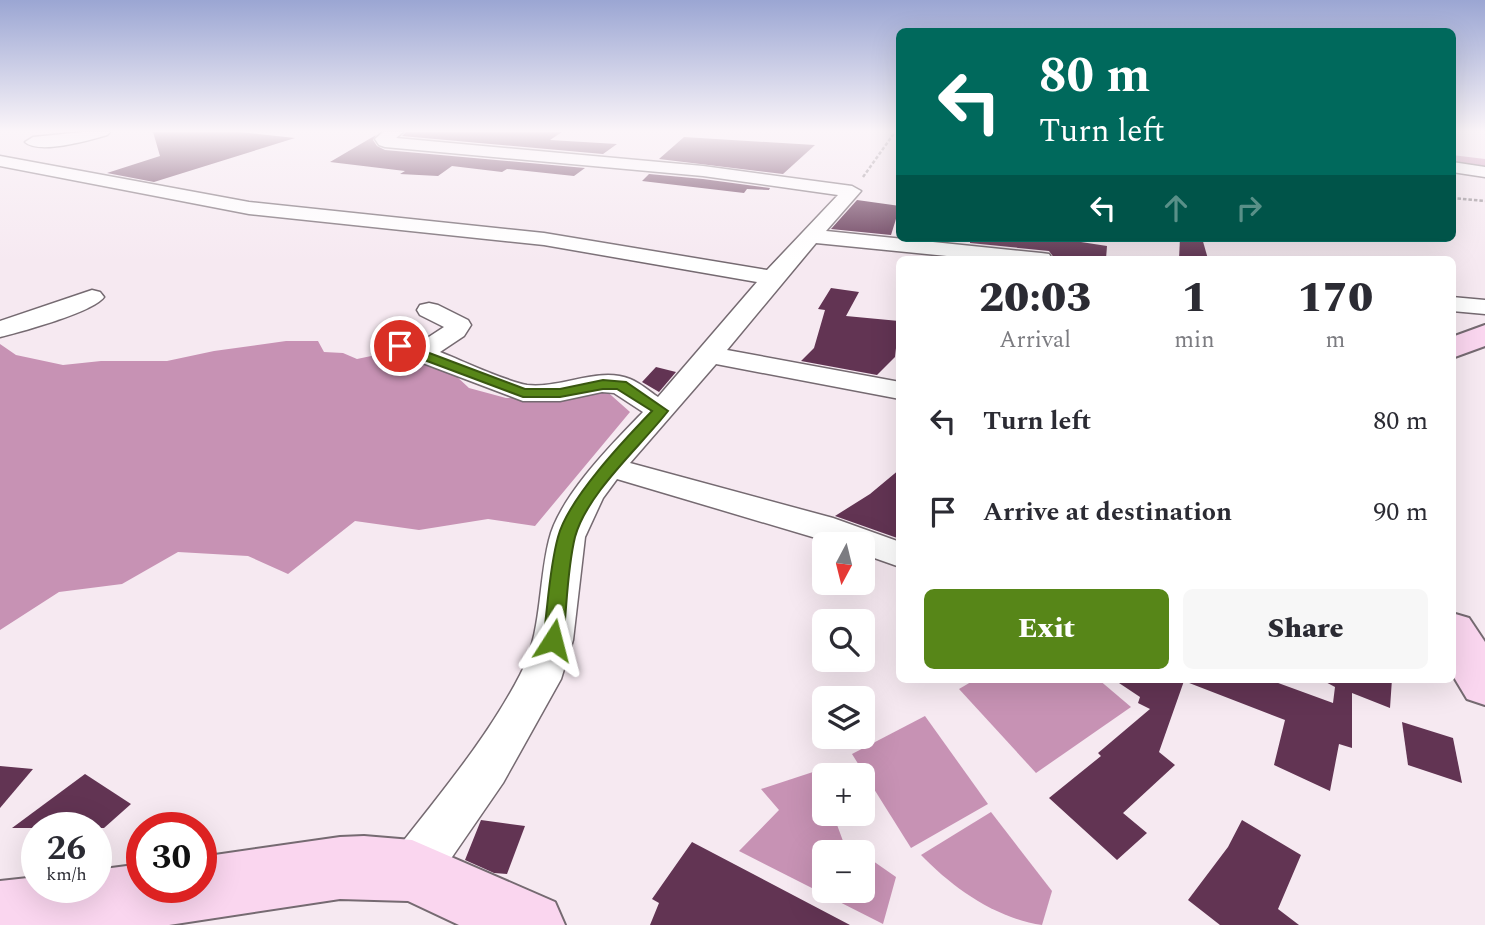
<!DOCTYPE html>
<meta charset="utf-8">
<style>
:root{--surface:#fff;--page:#f7f7f7;--text:#2b2b33;--muted:#7c7c81;--accent:#578618}
body{margin:0;font-family:Spectral,serif;background:var(--page);color:var(--text);height:100vh;display:flex;flex-direction:column;font-size:26px;white-space:nowrap}
*{box-sizing:border-box;margin:0}
p{font-size:23px;color:var(--muted)}
.icon{flex:none;width:38px;height:38px;fill:none;stroke:currentColor;stroke-width:2;stroke-linecap:round;stroke-linejoin:round}
.map{position:relative;flex:1;overflow:hidden}
.sheet{position:absolute;left:896px;top:256px;width:560px;height:427px;display:flex;flex-direction:column;background:var(--surface);border-radius:10px;box-shadow:0 7px 28px #0002}
.sheet>*{flex:none}
.hud{position:absolute;left:896px;top:28px;width:560px;height:214px;border-radius:10px;box-shadow:0 7px 28px #0002;background:#00695c;color:#fff;overflow:hidden}
.needle{width:46px;rotate:187deg}
.fabs{position:absolute;left:812px;top:532px;display:grid;gap:14px}
.fabs a{display:grid;place-items:center;width:63px;height:63px;border-radius:10px;background:var(--surface);box-shadow:0 7px 28px #0002;font-size:35px}
.speed{position:absolute;left:21px;top:812px;display:flex;gap:14px;font-size:35px;font-weight:700;text-align:center}
.speed>*{display:grid;place-content:center;width:91px;height:91px;border-radius:50%;background:var(--surface);box-shadow:0 7px 28px #0002;line-height:1}
.speed small{font-size:18px;font-weight:400}
.speed .limit{border:10px solid #d22;background:#fff;color:#111}
.pin{position:absolute;display:grid;place-items:center;width:60px;height:60px;color:#fff;margin:-30px;border:4px solid #fff;border-radius:50%;box-shadow:0 2px 7px #0007}
.me{position:absolute;width:77px;margin:-38px;rotate:9deg;stroke-linejoin:round;filter:drop-shadow(0 0 5px #0008)}
.turn{display:flex;align-items:center;gap:24px;height:147px;padding:0 28px;font-size:32px}
.turn .icon{width:91px;height:91px;stroke-width:2.5}
.turn b{display:block;font-size:49px;line-height:60px}
.lanes{display:flex;align-items:center;height:66px;padding:0 28px;background:#0003;justify-content:center;gap:35px;direction:ltr}
.lanes .off{opacity:.35}
.eta{display:flex;justify-content:space-evenly;align-items:center;height:119px;text-align:center}
.eta b{font-size:42px;font-weight:800;line-height:49px}
.cta{display:flex;gap:14px;margin-top:auto;padding:14px 28px}
.cta a{flex:1;height:80px;border-radius:10px;background:var(--accent);color:#fff;font-size:28px;font-weight:800;line-height:80px;text-align:center}
.cta a+a{background:var(--page);color:var(--text)}
ul{padding:0;list-style:none}
li{display:flex;align-items:center;gap:21px;height:91px;padding:0 28px}
li div{flex:1}
li b{display:block;font-size:26px}
li em{font-style:normal}
.map>svg:first-child{display:block}
.water{fill:#c792b4}
.lines{fill:none;stroke-linecap:round;stroke-linejoin:round}
.canal{fill:#c792b4;fill-rule:evenodd}
.building{fill:#623453}
.street-casing{stroke:#756a71;stroke-width:3}
.secondary-casing{stroke:#756a71;stroke-width:4}
.path{stroke:#90888d;stroke-width:2.5;stroke-dasharray:3.5 2;stroke-linecap:butt}
.street{fill:#fff;fill-rule:evenodd}
.secondary{fill:#fad6ef;fill-rule:evenodd}
.route{fill:#578618;stroke:#395710;stroke-width:2}
</style>
<div class="map">
<svg width="1485" height="925" viewBox="0 0 1485 925">
<rect width="100%" height="100%" fill="#f6e9f1"/>
<!-- water -->
<g class="water">
<polygon points="286,341 318,341 324,352 343,353 357,359 376,355 427,365 455,375 469,388 506,398 549,397 603,388 630,412 535,526 488,519 419,530 355,521 288,574 248,556 178,552 122,584 59,592 0,630 0,344 16,355 63,365 101,361 167,361 214,351"/>
<polygon points="976,679 1098,679 1131,707 1036,773 959,689"/>
<polygon points="925,716 988,804 911,848 852,754"/>
<polygon points="816,771 824,790 824,814 833,814 843,841 859,852 824,852 824,891 863,891 863,854 896,877 883,924 739,851 779,810 761,789"/>
<path d="M991 812 1052 891 1042 925C995 918 953 888 921 855Z"/>
</g>
<g class="lines">
<!-- canal -->
<polygon class="canal" points="1452,155 1485,159 1485,169 1452,165"/>
</g>
<!-- building -->
<g class="building">
<polygon points="153,132 239,132 295,138 154,182 107,173 160,156"/>
<polygon points="406,132 562,132 550,140 617,144 603,154 402,136"/>
<polygon points="376,135 373,140 377,146 385,150 585,168 574,176 507,169 502,172 452,166 438,176 400,174 405,171 330,162"/>
<polygon points="684,137 815,145 783,174 659,159"/>
<polygon points="649,174 703,179 770,188 769,190 747,189 744,193 642,181"/>
<polygon points="857,200 900,206 891,235 831,229"/>
<polygon points="970,238 1055,238 1107,246 1106,259 1055,259 1049,251 970,243"/>
<polygon points="1180,238 1202,238 1208,259 1179,259"/>
<polygon points="831,288 859,292 846,316 899,321 895,357 877,375 801,361 814,348 825,310 818,309"/>
<polygon points="656,367 676,372 659,392 642,382"/>
<polygon points="900,469 900,539 835,516 870,494"/>
<polygon points="1113,679 1267,679 1333,703 1335,687 1320,679 1392,679 1390,708 1352,693 1352,748 1339,744 1330,791 1274,765 1285,720 1184,681 1159,752 1175,765 1123,813 1147,833 1117,860 1049,798 1101,756 1098,753 1150,709 1138,703 1140,697"/>
<polygon points="1402,722 1453,738 1462,783 1408,765"/>
<polygon points="0,766 33,769 0,808"/>
<polygon points="85,774 131,804 104,828 12,828"/>
<polygon points="481,820 525,826 507,874 494,873 465,860"/>
<polygon points="1242,820 1301,855 1278,909 1299,925 1220,925 1188,900 1228,847"/>
<polygon points="692,842 850,925 650,925 659,903 652,899"/>
</g>
<g class="lines">
<defs>
<g id="street">
<path d="M83 132H110L107 135C90 140 39 155 25 142L33 137Z"/>
<path d="M383 132H403L396 138 703 166 852 186 861 191 826 231 1041 253 1049 254 1052 259H977L816 243 727 350 900 382V399L716 364 630 463 833 518 900 542V567L863 554V544H836L617 479 603 498 585 537 573 640 561 679 503 783 430 889 412 896 394 889 386 871 394 853C438 796 487 739 520 675 542 634 538 584 549 540 559 497 613 443 643 412L614 393 602 392 560 401H523L391 351 387 346 391 341 400 338 418 344 444 327 420 315 417 310 420 305 429 303 438 305 468 320 471 325 464 336 440 352C463 361 505 381 527 385 561 389 599 366 630 379 640 383 649 391 658 397L757 282 544 245 249 214 0 166V156L249 202 544 233 767 270 838 195 703 176 385 147 379 145 375 139Z"/>
<polygon points="1452,162 1485,167 1485,177 1452,172"/>
<path d="M92 290 100 292 104 297C94 312 20 332 0 337V321Z"/>
<polygon points="1452,297 1485,300 1485,314 1452,311"/>
</g>
<g id="secondary">
<polygon points="1485,325 1485,346 1452,358 1452,337"/>
<polygon points="1452,613 1469,618 1485,642 1485,705 1467,699 1452,674"/>
<polygon points="364,836 412,840 555,902 565,925 459,925 408,901 340,899 169,925 0,925 0,881 37,877 37,887 96,887 96,870 142,864 142,887 201,887 201,857 340,837"/>
</g>
</defs>
<!-- street casing -->
<use href="#street" class="street-casing"/>
<!-- secondary casing -->
<use href="#secondary" class="secondary-casing"/>
<!-- path -->
<g class="path">
<polyline points="863,177 895,132"/>
<polyline points="1452,198 1485,201"/>
</g>
<!-- street -->
<use href="#street" class="street"/>
<!-- secondary -->
<use href="#secondary" class="secondary"/>
</g>
<!-- sky -->
<linearGradient id="sky" x2="0" y2="1"><stop stop-color="#9ba6d3"/><stop offset="0.5" stop-color="#fbf5f9"/><stop offset="1" stop-color="#fbf5f9" stop-opacity="0"/></linearGradient>
<rect width="1485" height="262" fill="url(#sky)"/>
<!-- route -->
<path class="route" d="M400 342 525 389H560L603 380 626 382 668 411C641 446 587 493 575 537 567 570 567 607 563 640L560 645 553 648 546 645 543 640C548 607 549 570 558 537 568 499 624 440 652 411L617 389H603L560 397H523L395 349V343Z"/>
</svg>
<div class="fabs">
<a><svg class="needle" viewBox="-14 -14 28 28"><path d="M0-13l5 13h-10z" fill="#e53935"/><path d="M0 13l5-13h-10z" fill="#7c7c81"/></svg></a>
<a><svg class="icon" aria-label="search" viewBox="0 0 24 24"><circle cx="10" cy="10" r="6"/><path d="M15 15l6 6"/></svg></a>
<a><svg class="icon" aria-label="layers" viewBox="0 0 24 24"><path d="M12 4l9 5-9 5-9-5zM3 14l9 5 9-5"/></svg></a>
<a>+</a>
<a>−</a>
</div>
<div class="speed"><div>26<small>km/h</small></div><div class="limit">30</div></div>
<div class="pin" style="left:400px;top:346px;background:#d93025"><svg class="icon" aria-label="arrive" viewBox="0 0 24 24"><path d="M6 21V4h12l-3 4 3 4H6"/></svg></div>
<svg class="me" style="left:553px;top:640px" viewBox="-20 -20 40 40"><path d="M0-17L14 15 0 8-14 15z" fill="#578618" stroke="#fff" stroke-width="4"/></svg>
<div class="hud">
<div class="turn"><svg class="icon" aria-label="left" viewBox="0 0 24 24"><path d="M17 20v-9H6M10 6l-5 5 5 5"/></svg><div><b>80 m</b>Turn left</div></div>
<div class="lanes"><svg class="icon" aria-label="left" viewBox="0 0 24 24"><path d="M17 20v-9H6M10 6l-5 5 5 5"/></svg><svg class="icon off" aria-label="ahead" viewBox="0 0 24 24"><path d="M12 20V5M6 11l6-6 6 6"/></svg><svg class="icon off" aria-label="right" viewBox="0 0 24 24"><path d="M7 20v-9h11M14 6l5 5-5 5"/></svg></div>
</div>
<section class="sheet">
<div class="eta">
<div><b>20:03</b><p>Arrival</p></div>
<div><b>1</b><p>min</p></div>
<div><b>170</b><p>m</p></div>
</div>
<ul>
<li><svg class="icon" aria-label="left" viewBox="0 0 24 24"><path d="M17 20v-9H6M10 6l-5 5 5 5"/></svg><div><b>Turn left</b></div><em>80 m</em></li>
<li><svg class="icon" aria-label="arrive" viewBox="0 0 24 24"><path d="M6 21V4h12l-3 4 3 4H6"/></svg><div><b>Arrive at destination</b></div><em>90 m</em></li>
</ul>
<div class="cta"><a>Exit</a><a>Share</a></div>
</section>
</div>
